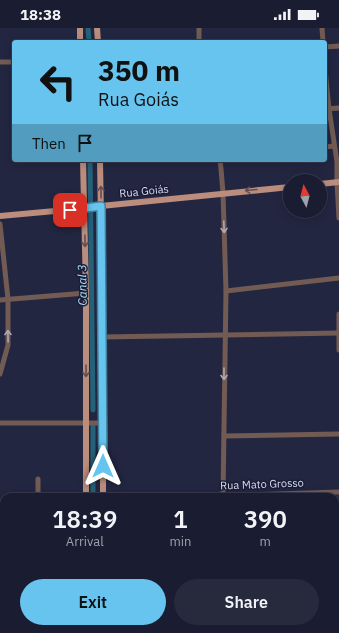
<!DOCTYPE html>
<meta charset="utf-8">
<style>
:root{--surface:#1a1c31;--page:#27293d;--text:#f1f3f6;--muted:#9fa1ab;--line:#383a4d;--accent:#66c4ef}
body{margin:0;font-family:"IBM Plex Sans",sans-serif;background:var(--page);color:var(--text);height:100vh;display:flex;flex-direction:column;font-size:15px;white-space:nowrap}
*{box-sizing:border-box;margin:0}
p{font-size:13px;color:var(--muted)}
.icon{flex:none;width:22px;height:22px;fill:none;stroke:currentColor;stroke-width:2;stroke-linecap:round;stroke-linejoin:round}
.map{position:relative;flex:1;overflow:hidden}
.sheet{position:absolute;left:0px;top:465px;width:339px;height:140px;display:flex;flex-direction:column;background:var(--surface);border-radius:12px 12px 0 0;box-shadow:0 2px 10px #0003,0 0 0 1px var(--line)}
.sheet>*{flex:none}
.top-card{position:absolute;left:12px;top:12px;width:315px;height:122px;border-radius:4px;box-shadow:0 2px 10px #0003,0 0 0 1px var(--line);background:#66c4ef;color:#111;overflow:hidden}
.needle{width:26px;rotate:353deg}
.controls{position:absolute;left:283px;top:146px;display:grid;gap:8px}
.controls a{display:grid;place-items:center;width:44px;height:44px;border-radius:50%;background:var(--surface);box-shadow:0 2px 10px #0003,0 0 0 1px var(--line);font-size:20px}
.pin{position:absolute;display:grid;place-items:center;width:34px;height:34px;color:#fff;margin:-17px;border-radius:8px;box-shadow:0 2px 6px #0006}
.me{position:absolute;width:44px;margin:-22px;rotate:0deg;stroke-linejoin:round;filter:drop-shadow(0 0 3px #0008)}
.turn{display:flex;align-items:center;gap:14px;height:84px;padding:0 20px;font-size:18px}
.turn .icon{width:52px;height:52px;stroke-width:2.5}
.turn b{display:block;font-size:28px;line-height:34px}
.then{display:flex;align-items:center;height:38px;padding:0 20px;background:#0003;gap:8px;font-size:15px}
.eta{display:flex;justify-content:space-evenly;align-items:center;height:68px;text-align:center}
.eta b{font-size:24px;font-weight:600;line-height:28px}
.action{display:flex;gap:8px;margin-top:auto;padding:8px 20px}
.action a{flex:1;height:46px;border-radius:24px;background:var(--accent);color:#111;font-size:16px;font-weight:600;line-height:46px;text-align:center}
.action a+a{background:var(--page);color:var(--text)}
.status{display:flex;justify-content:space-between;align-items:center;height:28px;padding:0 20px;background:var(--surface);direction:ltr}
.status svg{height:11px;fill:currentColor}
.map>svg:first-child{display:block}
.built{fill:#2b2f4f}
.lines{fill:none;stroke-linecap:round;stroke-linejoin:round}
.canal{stroke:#24627a;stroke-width:5}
.building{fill:#6a486f;stroke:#947c98}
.minor{stroke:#725b53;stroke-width:5}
.major{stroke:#bb8d7c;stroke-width:6}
.oneway{stroke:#624f56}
.oneway2{stroke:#b0a9b1}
.route-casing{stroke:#427f9b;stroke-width:10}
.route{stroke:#66c4ef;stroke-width:7}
.labels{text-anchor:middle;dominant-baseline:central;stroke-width:3;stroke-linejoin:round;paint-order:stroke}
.street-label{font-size:11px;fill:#daddef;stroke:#1a1d37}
.water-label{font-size:12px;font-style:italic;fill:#ace0f7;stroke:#1a1d37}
</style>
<div class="status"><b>18:38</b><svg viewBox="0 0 49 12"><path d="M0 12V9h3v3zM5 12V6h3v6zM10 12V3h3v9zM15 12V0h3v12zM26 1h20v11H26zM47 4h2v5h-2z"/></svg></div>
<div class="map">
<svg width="339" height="605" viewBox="0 0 339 605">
<rect width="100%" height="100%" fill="#232641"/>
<!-- built -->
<polygon class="built" points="339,467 339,494 335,494 335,469 288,469"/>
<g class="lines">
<!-- canal -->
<g class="canal">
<polyline points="88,0 89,14"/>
<polyline points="90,132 93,382"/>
<polyline points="93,463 93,398"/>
<polyline points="96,601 97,605"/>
</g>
</g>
<!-- building -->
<rect class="building" x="140" y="601" width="34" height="4"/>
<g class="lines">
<!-- minor -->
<g class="minor">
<polyline points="199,0 199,14"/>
<polyline points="322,0 323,14"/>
<polyline points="325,19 339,18"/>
<polyline points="0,34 14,34"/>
<polyline points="325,41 329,81 337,134 337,154 339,190"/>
<polyline points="325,81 339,80"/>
<polyline points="325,119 334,118"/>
<polyline points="220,132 221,141 223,165 226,263 223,467"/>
<polyline points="0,196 8,271 8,317 0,346"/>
<polyline points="226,263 339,250"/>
<polyline points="0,272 86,265"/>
<polyline points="339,286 339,322"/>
<polyline points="103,309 339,305"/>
<polyline points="0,395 103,395"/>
<polyline points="224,408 339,406"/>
<polyline points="38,451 38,469"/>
<polyline points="186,469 339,464"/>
<polyline points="335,501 339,501"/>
<polyline points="0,511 4,511"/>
<polyline points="0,564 4,564"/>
<polyline points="255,601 255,605"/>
<polyline points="328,601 328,605"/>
<polyline points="179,605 179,601"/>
</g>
<!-- major -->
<g class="major">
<polyline points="80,0 80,14"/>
<polyline points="97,0 98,14"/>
<polyline points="83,132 86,265 86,469"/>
<polyline points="100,132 103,309 103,469"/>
<polyline points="320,156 339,154"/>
<polyline points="0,188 88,180 101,178 290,159"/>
<polyline points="86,467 103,467"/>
<polyline points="88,601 88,605"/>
<polyline points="106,601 106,605"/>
</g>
</g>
<!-- one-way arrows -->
<defs><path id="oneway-shaft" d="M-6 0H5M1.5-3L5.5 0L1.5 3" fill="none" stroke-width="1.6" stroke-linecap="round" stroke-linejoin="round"/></defs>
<g class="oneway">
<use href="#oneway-shaft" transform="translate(251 162) rotate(175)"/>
<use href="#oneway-shaft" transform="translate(101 164) rotate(-91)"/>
<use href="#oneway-shaft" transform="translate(85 213) rotate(89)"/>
<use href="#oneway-shaft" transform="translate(86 343) rotate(90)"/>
</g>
<g class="oneway2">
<use href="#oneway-shaft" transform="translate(224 199) rotate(88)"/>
<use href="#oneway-shaft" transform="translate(8 308) rotate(-91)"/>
<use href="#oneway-shaft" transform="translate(224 346) rotate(90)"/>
</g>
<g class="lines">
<defs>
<polyline id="route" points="70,182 101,178 103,438"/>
</defs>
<!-- route casing -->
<use href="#route" class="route-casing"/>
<!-- route -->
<use href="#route" class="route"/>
</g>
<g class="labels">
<!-- street labels -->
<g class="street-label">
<text transform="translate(144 163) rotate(-6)">Rua Goiás</text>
<text transform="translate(262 456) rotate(-2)">Rua Mato Grosso</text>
</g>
<!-- water labels -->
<g class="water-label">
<text transform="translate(82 257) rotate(-91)">Canal 3</text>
</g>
</g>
</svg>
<div class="controls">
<a><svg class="needle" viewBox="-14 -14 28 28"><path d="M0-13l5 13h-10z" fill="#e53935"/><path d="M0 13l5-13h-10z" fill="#9fa1ab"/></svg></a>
</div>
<div class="pin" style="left:70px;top:182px;background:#d93025"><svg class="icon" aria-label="arrive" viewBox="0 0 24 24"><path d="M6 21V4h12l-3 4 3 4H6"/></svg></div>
<svg class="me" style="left:103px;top:438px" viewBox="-20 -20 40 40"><path d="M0-17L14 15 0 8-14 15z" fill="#66c4ef" stroke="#fff" stroke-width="4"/></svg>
<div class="top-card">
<div class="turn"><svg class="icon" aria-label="left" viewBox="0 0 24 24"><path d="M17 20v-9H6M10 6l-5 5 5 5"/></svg><div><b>350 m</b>Rua Goiás</div></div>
<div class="then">Then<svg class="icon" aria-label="arrive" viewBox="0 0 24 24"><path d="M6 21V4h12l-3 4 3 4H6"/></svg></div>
</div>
<section class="sheet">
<div class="eta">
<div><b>18:39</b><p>Arrival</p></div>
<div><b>1</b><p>min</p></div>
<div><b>390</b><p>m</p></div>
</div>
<div class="action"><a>Exit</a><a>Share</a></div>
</section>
</div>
